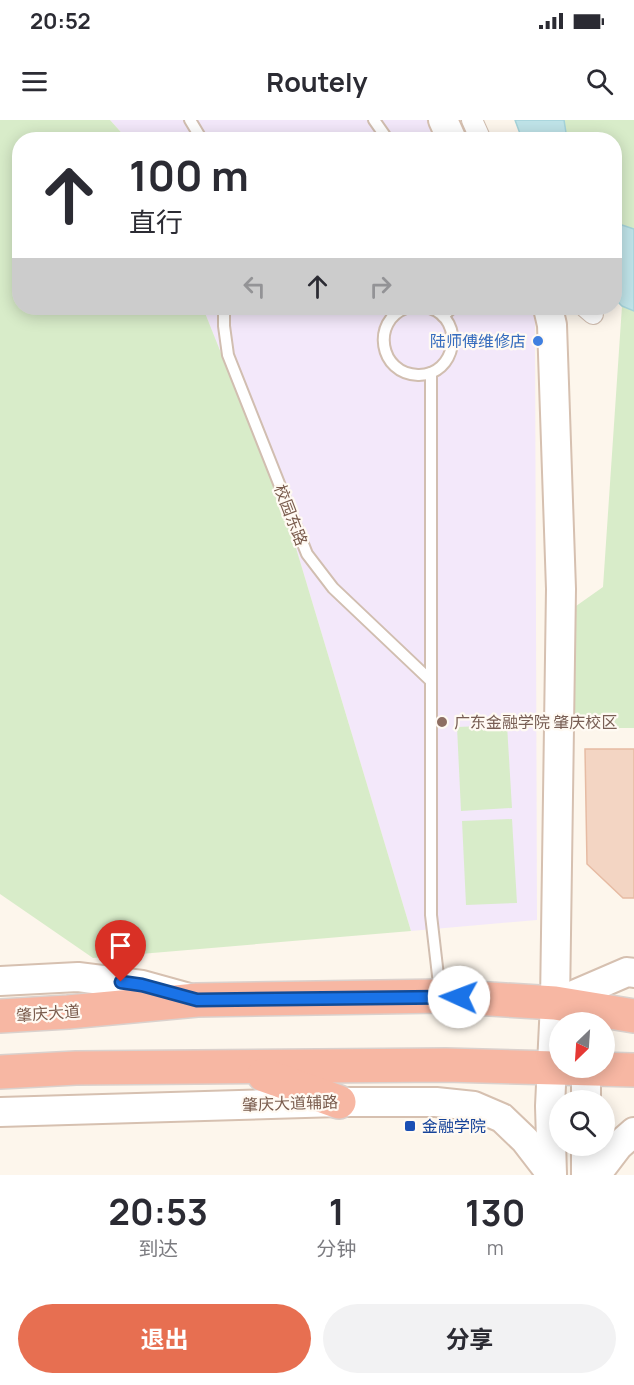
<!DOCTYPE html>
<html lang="zh">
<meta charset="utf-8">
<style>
:root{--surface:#fff;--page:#f2f2f3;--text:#2b2b33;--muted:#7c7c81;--accent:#e76f51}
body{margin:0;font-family:Manrope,"Noto Sans SC",sans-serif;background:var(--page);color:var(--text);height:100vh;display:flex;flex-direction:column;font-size:22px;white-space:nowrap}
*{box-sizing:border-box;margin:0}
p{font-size:20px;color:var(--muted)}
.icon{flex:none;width:33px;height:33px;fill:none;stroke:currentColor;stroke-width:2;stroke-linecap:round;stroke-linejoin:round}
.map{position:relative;height:1055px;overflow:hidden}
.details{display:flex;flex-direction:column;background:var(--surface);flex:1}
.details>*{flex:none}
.banner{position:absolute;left:12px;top:12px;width:610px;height:183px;border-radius:24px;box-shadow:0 3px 15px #0003;background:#fff;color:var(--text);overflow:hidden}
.needle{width:39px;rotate:205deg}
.controls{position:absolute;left:549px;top:892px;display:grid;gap:12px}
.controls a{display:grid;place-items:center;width:66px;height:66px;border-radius:50%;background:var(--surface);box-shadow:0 3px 15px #0003;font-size:30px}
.pin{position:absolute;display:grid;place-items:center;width:51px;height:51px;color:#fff;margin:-62px -26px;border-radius:50% 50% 50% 0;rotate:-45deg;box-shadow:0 0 6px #0007}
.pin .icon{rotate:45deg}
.me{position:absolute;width:66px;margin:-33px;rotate:272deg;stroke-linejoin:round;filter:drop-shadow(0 0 4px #0008)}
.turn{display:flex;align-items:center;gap:21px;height:126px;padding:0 18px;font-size:27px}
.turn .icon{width:78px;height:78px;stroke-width:2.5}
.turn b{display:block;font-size:42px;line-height:51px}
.lanes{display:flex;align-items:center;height:57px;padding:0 18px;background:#0003;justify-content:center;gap:30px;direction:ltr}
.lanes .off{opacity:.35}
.eta{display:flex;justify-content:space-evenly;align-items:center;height:102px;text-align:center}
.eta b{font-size:36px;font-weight:700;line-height:42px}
.primary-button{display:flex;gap:12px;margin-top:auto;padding:12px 18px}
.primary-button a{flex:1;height:69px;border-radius:36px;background:var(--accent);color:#fff;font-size:24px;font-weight:700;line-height:69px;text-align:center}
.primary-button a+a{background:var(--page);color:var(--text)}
.status{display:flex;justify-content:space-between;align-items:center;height:42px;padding:0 30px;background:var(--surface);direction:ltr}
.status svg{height:16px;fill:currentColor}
header{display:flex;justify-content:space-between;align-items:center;height:78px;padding:0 18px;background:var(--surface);font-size:27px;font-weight:700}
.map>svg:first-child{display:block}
.education{fill:#f3e8fa}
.green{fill:#d8ecc9}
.water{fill:#bfe3e8;stroke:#a5d3da;stroke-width:1.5}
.building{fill:#f3d5c3;stroke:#e6bba3;stroke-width:1.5}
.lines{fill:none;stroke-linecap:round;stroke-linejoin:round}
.lane-casing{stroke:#d1beb0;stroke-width:14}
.street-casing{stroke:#d1beb0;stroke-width:22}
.secondary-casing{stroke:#d6c0b0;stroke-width:32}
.highway-casing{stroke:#dad1cd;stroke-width:36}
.lane{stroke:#fff;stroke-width:10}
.street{stroke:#fff;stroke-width:20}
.secondary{stroke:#fff;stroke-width:28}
.highway{stroke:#f7b7a3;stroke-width:33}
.route-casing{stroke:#114b97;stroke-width:15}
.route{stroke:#1a73e8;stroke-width:10}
.shop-dot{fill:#3f7fe0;stroke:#fffaf3;stroke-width:2}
.education-dot{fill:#8d6e63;stroke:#fffaf3;stroke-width:2}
.transit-dot{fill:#1a4fb4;stroke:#fffaf3;stroke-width:2}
.labels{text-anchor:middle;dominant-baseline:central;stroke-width:4.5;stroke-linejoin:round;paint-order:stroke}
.shop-label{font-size:16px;fill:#366cbe;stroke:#fffaf3;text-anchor:end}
.street-label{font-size:16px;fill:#7a5c4d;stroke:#fffaf3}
.education-label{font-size:16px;fill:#785e54;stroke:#fffaf3;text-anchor:start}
.transit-label{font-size:16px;fill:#164399;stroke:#fffaf3;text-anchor:start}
</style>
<div class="status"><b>20:52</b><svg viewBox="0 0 49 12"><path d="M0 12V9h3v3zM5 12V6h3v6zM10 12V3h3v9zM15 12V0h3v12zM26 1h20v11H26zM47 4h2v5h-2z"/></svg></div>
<header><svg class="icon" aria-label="menu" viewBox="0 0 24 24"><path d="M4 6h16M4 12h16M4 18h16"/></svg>Routely<svg class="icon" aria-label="search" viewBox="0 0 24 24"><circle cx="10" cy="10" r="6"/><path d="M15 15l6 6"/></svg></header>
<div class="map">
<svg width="634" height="1055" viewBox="0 0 634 1055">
<rect width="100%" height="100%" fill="#fdf6ec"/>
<!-- education -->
<g class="education">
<polygon points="110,0 429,0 439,19 127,19"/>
<polygon points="203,188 531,188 535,199 537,800 411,811 287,398"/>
</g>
<!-- green -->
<g class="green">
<polygon points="0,0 110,0 127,19 20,20 20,188 203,188 287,398 411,811 93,838 0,774"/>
<polygon points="515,0 634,0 634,608 574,608 569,491 603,467 622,186 615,179 615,20 522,19"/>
<polygon points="507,605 512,688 461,691 457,607"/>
<polygon points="512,699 517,783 466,785 462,701"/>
</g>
<!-- water -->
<g class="water">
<polygon points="515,0 564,0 567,19 522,19"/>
<polygon points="615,98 622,105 634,109 634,191 622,186 615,179"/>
</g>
<!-- building -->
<polygon class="building" points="585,629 634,629 634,778 623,778 587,744"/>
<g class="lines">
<defs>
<g id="lane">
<polyline points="190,0 202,20"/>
<polyline points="374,0 388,20"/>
<polyline points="224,188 224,206 228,235 307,434 333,468 431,561"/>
<path d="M406 188C371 201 379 254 418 255 456 256 466 200 430 188"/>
<polyline points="443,196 452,188"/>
<polyline points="431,253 431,795 440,873"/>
</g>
<g id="street">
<polyline points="472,0 481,20"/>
<polyline points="586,188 593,194"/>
</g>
<g id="secondary">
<polyline points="443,0 452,20"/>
<polyline points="548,188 552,205 561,469 555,883 550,986 552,1055"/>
<polyline points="0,861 78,857 142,865 189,878"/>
<polyline points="555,883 627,852 634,853"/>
<polyline points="586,948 586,981"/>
<polyline points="0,992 339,982 436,982 474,986 502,998 525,1020 552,1055"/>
<polyline points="586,1026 586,1055"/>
<polyline points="596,1055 618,1026 634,1012"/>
</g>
<g id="highway">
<polyline points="0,896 68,892 197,880 441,876 555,883 634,896"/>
<polyline points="0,952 76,948 446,945 634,950"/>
<polyline points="264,955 339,982"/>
</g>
</defs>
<!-- lane casing -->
<use href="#lane" class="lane-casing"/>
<!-- street casing -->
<use href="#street" class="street-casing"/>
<!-- secondary casing -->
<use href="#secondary" class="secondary-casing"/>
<!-- highway casing -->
<use href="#highway" class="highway-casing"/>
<!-- lane -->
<use href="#lane" class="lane"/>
<!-- street -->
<use href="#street" class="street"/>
<!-- secondary -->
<use href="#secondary" class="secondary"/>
<!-- highway -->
<use href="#highway" class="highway"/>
</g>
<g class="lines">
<defs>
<polyline id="route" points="121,862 142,865 197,880 459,877"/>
</defs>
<!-- route casing -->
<use href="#route" class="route-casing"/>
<!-- route -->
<use href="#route" class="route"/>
</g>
<!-- markers -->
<circle class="shop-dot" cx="538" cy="221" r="6"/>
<circle class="education-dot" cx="442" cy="602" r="6"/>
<rect class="transit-dot" x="404" y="1000" width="12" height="12" rx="3"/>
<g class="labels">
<!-- shop labels -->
<g class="shop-label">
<text x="526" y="221">陆师傅维修店</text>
</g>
<!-- street labels -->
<g class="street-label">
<text transform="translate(291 395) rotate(69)">校园东路</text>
<text transform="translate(48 893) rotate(-4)">肇庆大道</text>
<text transform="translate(290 983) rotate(-2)">肇庆大道辅路</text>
</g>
<!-- education labels -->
<g class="education-label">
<text x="454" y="602">广东金融学院 肇庆校区</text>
</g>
<!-- transit labels -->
<g class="transit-label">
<text x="422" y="1006">金融学院</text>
</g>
</g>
</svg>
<div class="controls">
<a><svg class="needle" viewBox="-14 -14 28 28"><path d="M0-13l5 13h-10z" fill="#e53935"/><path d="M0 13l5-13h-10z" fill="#7c7c81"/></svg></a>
<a><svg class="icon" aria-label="search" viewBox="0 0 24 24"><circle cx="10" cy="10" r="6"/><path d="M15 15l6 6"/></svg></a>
</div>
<div class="pin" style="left:121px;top:862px;background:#d93025"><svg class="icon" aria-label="arrive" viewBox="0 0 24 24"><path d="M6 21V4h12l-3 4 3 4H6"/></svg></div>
<svg class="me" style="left:459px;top:877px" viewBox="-20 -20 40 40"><circle r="19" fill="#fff"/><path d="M0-13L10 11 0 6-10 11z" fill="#1a73e8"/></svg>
<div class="banner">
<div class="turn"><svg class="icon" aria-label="ahead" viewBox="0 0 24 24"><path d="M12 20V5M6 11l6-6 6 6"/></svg><div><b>100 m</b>直行</div></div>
<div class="lanes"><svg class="icon off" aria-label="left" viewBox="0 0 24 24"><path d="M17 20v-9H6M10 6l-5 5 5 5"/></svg><svg class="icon" aria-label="ahead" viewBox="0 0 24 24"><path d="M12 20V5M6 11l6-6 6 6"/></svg><svg class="icon off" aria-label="right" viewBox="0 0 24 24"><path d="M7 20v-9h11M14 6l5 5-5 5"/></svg></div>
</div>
</div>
<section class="details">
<div class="eta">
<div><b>20:53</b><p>到达</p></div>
<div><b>1</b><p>分钟</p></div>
<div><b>130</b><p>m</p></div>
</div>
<div class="primary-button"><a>退出</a><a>分享</a></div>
</section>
